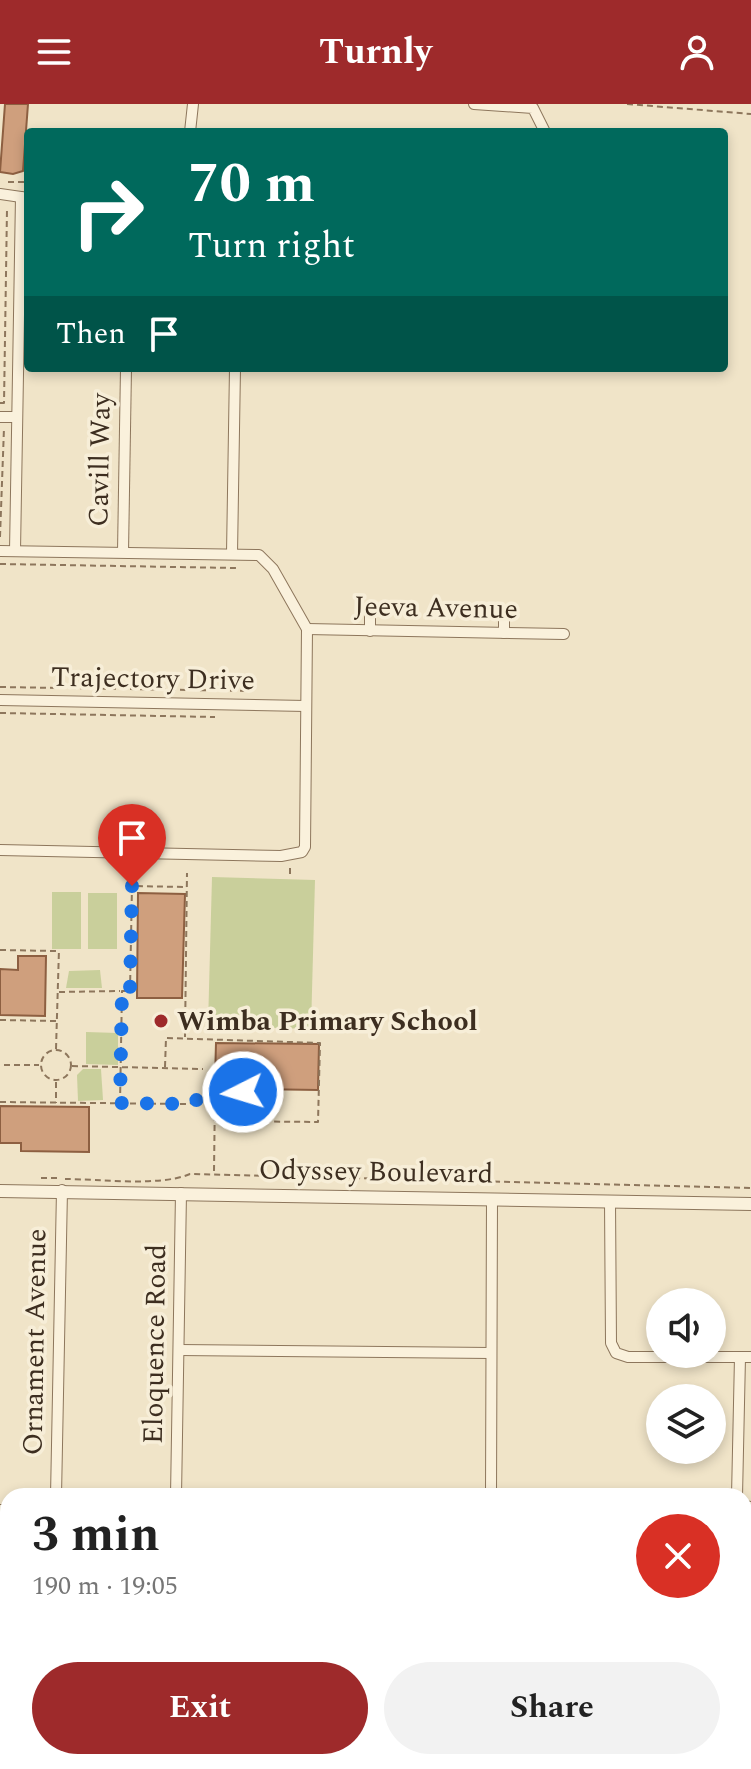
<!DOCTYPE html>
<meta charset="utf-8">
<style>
:root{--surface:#fff;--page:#f2f2f2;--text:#222;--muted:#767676;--accent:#9e2a2b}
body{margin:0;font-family:Spectral,serif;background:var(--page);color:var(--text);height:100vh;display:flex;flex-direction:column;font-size:30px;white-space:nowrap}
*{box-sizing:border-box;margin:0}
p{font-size:26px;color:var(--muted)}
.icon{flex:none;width:44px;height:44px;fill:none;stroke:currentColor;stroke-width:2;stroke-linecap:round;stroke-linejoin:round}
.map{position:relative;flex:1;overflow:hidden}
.side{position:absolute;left:0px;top:1384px;width:752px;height:282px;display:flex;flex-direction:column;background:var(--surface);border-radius:24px 24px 0 0;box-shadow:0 4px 12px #0003}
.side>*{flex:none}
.guide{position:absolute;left:24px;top:24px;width:704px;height:244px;border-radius:8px;box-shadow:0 4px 12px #0003;background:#00695c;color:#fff;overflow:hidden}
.fabs{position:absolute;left:646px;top:1184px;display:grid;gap:16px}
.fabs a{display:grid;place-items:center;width:80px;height:80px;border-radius:50%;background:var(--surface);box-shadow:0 4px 12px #0003;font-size:40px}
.pin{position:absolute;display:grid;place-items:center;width:68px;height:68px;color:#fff;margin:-82px -34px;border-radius:50% 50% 50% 0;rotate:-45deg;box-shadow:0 0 8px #0007}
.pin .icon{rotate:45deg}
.me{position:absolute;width:88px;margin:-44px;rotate:265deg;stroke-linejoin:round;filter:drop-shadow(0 0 6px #0008)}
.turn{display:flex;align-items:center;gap:28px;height:168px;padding:0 32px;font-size:36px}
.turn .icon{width:104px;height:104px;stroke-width:2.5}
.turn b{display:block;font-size:56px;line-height:68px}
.then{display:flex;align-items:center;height:76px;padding:0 32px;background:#0003;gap:16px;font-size:30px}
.round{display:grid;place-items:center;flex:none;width:84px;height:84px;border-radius:42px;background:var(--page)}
.summary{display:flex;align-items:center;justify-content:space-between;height:136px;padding:0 32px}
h1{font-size:48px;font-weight:700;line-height:60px}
.cta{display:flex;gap:16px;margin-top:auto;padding:16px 32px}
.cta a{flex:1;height:92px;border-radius:48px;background:var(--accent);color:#fff;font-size:32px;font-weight:700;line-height:92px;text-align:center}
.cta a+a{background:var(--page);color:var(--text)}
header{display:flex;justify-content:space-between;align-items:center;height:104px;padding:0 32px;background:var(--accent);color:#fff;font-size:36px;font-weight:700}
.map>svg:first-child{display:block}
.green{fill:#c9cf9b}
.building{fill:#cf9f7d;stroke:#8d5f41;stroke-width:2}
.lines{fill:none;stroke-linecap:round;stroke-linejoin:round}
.minor-casing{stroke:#8d765c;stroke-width:12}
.tertiary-casing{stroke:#8d765c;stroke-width:14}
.path{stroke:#8d765c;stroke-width:2;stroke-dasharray:6 4;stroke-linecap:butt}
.minor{stroke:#faf1dc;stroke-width:10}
.tertiary{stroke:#faf1dc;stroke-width:12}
.route{stroke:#1a73e8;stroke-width:14;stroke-dasharray:0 25.2}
.poi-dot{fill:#9e2a2b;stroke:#f7eed8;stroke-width:3}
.labels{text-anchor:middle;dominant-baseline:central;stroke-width:7;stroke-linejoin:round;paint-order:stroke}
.street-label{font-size:28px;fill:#3d2e20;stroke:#f7eed8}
.poi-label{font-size:28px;font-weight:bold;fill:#3d2e20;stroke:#f7eed8;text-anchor:start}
</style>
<header><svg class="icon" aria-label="menu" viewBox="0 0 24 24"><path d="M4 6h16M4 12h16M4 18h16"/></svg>Turnly<svg class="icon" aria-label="person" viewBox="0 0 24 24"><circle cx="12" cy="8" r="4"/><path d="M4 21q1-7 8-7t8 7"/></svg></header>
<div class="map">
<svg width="751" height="1665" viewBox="0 0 751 1665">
<rect width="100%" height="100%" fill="#f0e4c8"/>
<!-- green -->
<g class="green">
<polygon points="212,773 315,776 311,925 208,922"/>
<rect x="52" y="788" width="29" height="57"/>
<rect x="88" y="789" width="29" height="56"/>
<polygon points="100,866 102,884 66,884 69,867"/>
<polygon points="86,928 118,929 118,961 86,960"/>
<polygon points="83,965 101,965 103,996 78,997 77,971"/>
</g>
<!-- building -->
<g class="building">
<polygon points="5,0 28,0 23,67 13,70 0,68"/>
<polygon points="138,789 185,790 182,894 137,894"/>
<polygon points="18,852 46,852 45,912 0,911 0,865 18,866"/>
<polygon points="216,939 319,940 318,986 250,985 250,977 215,976"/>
<polygon points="0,1002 89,1003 89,1048 21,1047 21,1039 0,1039"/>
</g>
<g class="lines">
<defs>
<g id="minor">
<polyline points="474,0 533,4 545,28"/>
<polyline points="190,28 193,0"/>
<polyline points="0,90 28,94"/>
<polyline points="0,313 17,313"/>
<polyline points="0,447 259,451 273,465 307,525 305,743 302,748 281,752 0,746"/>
<polyline points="15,447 21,93"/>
<polyline points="123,448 126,264"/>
<polyline points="232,450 235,264"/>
<polyline points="307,525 564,530"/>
<polyline points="370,527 370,511"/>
<polyline points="504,529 504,513"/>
<polyline points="0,596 306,602"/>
<polyline points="610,1097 611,1239 616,1249 628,1253 751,1253"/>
<polyline points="179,1246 491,1249"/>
<polyline points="56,1392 62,1086"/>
<polyline points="176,1392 181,1089"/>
<polyline points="491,1392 492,1095"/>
<polyline points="737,1392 740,1253"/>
<polyline points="744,1402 751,1403"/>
<polyline points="0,1406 8,1406"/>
<polyline points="0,1546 8,1547"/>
<polyline points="744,1551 751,1551"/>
<polyline points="628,1658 628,1665"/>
<polyline points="51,1665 51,1658"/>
<polyline points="172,1665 173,1658"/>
<polyline points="493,1665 493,1658"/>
</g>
<polyline id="tertiary" points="0,1087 751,1100"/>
</defs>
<!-- minor casing -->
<use href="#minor" class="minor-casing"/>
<!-- tertiary casing -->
<use href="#tertiary" class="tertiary-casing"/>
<!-- path -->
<g class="path">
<polyline points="627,0 751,10"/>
<polyline points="8,78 28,78"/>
<polyline points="0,299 4,299 7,105"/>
<polyline points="0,433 4,324"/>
<polyline points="0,460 236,464"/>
<polyline points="0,583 251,587"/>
<polyline points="0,609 215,613"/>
<polyline points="290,770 290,760"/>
<polyline points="0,846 57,847"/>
<polyline points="59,888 120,887"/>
<polyline points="0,916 56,917"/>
<polyline points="185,933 187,769"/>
<polyline points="56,945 59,845"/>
<circle cx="56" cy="961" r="15"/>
<polyline points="4,961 39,961"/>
<polyline points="72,962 203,965"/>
<polyline points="165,963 166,934 320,939 318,1018 215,1017"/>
<polyline points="56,978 56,999"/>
<polyline points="0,998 189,1000 215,988"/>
<polyline points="120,999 122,887 130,887 132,782 187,783"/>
<polyline points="214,1067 215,988 243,988 243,977"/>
<polyline points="41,1074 59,1074"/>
<path d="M65 1075C100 1075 159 1083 190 1070L751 1084"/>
<polyline points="744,1567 751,1567"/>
</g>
<!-- minor -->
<use href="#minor" class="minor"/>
<!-- tertiary -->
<use href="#tertiary" class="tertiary"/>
</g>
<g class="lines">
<!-- route -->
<polyline class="route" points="132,782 130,887 122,887 120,999 189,1000 210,989 243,988"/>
</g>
<!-- markers -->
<circle class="poi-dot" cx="161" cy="917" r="8"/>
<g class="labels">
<!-- street labels -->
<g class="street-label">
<text transform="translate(100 356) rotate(-89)">Cavill Way</text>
<text transform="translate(436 504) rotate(1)">Jeeva Avenue</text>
<text transform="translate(153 575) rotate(1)">Trajectory Drive</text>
<text transform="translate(376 1068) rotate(1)">Odyssey Boulevard</text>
<text transform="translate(35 1238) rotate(-89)">Ornament Avenue</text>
<text transform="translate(155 1240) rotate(-89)">Eloquence Road</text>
</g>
<!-- poi labels -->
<g class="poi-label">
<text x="177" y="917">Wimba Primary School</text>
</g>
</g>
</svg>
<div class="fabs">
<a><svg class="icon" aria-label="sound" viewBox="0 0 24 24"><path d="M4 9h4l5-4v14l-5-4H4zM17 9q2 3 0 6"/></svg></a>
<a><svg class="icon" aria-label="layers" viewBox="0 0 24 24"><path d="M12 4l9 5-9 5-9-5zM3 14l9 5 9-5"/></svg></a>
</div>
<div class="pin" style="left:132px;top:782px;background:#d93025"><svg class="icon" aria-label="arrive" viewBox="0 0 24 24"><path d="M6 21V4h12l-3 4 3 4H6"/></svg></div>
<svg class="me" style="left:243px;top:988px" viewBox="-20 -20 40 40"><circle r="17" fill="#1a73e8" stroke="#fff" stroke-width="3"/><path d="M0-11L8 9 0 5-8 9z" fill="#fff"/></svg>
<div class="guide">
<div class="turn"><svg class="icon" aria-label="right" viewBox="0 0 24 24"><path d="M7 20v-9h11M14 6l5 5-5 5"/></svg><div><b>70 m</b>Turn right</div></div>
<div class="then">Then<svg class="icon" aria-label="arrive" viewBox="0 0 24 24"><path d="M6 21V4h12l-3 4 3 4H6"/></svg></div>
</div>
<section class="side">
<div class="summary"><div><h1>3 min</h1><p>190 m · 19:05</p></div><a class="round" style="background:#d93025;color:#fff"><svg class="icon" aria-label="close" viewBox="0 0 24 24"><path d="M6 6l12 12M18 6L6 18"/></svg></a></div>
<div class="cta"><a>Exit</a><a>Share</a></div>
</section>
</div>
